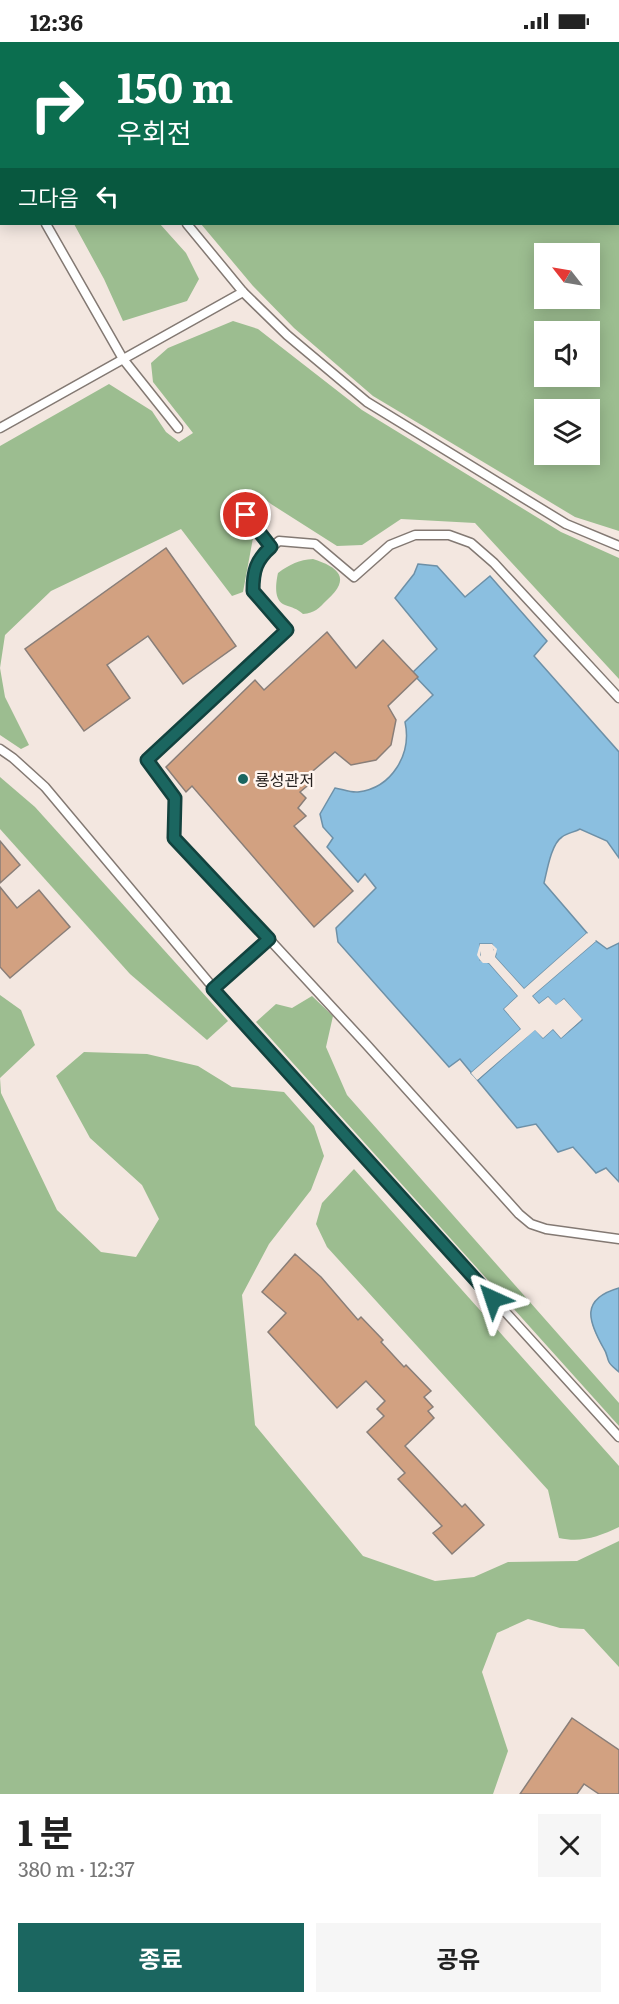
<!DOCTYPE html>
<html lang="ko">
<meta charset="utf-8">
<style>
:root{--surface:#fff;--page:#f6f6f6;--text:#222;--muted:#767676;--accent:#1b6660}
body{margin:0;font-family:Literata,"Noto Sans KR",serif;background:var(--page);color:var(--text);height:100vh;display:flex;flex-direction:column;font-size:22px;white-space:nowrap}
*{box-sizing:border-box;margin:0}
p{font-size:20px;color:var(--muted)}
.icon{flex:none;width:33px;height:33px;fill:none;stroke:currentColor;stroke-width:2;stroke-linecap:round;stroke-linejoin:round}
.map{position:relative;height:1752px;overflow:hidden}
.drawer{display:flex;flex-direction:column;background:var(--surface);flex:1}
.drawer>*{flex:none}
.banner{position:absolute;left:0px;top:0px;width:620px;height:183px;box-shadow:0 3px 15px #0003;background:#0b6e4f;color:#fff;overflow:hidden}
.needle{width:39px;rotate:301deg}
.buttons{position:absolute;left:534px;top:201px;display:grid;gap:12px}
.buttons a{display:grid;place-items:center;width:66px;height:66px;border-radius:0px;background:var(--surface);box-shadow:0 3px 15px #0003;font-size:30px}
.pin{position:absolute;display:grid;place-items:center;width:51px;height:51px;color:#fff;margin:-26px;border:3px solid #fff;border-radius:50%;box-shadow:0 2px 6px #0007}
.me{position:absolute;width:66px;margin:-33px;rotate:318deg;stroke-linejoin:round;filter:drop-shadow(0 0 4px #0008)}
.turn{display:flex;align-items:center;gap:21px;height:126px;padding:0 18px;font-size:27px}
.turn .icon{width:78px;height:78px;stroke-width:2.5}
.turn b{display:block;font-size:42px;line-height:51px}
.then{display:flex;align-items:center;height:57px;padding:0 18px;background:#0003;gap:12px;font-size:22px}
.round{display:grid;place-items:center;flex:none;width:63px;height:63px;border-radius:0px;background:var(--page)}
.headline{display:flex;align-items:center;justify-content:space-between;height:102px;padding:0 18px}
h1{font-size:36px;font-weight:700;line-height:45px}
.action{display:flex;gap:12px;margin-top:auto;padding:12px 18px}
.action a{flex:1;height:69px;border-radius:0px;background:var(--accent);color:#fff;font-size:24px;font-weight:700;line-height:69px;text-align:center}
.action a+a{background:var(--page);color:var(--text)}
.status{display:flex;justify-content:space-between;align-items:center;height:42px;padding:0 30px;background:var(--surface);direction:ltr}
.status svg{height:16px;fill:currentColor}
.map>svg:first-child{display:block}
.forest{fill:#9cbd90;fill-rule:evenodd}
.water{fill:#8bbfe0;stroke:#6d90a7;stroke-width:1.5}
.pier{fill:#f3e7e0}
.building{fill:#d2a181;stroke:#897e78;stroke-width:1.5}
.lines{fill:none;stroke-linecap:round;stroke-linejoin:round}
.lane-casing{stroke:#837973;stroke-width:11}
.lane{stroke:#fff;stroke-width:8}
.route-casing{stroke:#12423e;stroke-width:15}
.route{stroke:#1b6660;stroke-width:10}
.poi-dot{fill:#1b6660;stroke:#fff5ef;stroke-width:2}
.labels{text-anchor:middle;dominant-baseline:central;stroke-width:5;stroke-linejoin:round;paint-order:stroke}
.poi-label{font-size:16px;fill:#282321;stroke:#fff5ef;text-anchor:start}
</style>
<div class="status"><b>12:36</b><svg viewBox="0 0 49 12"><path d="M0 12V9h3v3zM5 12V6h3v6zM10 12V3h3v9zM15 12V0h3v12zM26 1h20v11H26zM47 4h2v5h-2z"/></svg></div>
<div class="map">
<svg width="619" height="1752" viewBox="0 0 619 1752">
<rect width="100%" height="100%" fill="#f3e7e0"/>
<!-- forest -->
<g class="forest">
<path d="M71 0H619V489L575 475 373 354 294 286 253 244 201 182H618V2ZM544 212H590V256H544ZM544 290H590V334H544ZM544 368H590V412H544Z"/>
<polygon points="74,182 160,182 186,211 199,237 187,259 123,279 104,237"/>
<polygon points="233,279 258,287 362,368 561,490 619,516 619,637 475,481 401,477 362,503 337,504 271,462 260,453 232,478 253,496 243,550 232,554 181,487 51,549 5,593 0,626 5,655 29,703 21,707 0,693 0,404 109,342 152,369 166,390 179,400 193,391 153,340 151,321 168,306"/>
<path d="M313 517C338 525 352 536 327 558 319 566 315 571 303 572 296 566 293 566 285 563 273 559 276 540 278 531 290 522 299 518 313 517Z"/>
<polygon points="0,735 35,765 228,979 207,998 130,932 0,787"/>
<polygon points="0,953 21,968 35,1003 0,1036 1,1051 57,1168 101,1210 136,1215 159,1177 142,1143 90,1096 56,1034 84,1010 147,1012 198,1024 232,1045 284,1050 314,1084 324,1114 311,1148 269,1202 242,1253 255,1383 363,1514 435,1539 474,1535 508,1520 577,1519 619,1499 619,1625 584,1587 560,1586 528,1577 497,1591 482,1630 508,1709 493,1752 0,1752"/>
<polygon points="312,954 333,974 326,1005 347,1053 619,1361 619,1384 256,980 276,962 292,966"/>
<path d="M354 1127 619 1424V1485C598 1495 581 1501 559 1496L548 1448 327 1205 316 1182 322 1161Z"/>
</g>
<!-- water -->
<g class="water">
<path d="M418 522 437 524 465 555 490 534 547 599 534 614 619 710V816L607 799 580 787C575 790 567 791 562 795 551 802 547 829 544 841L587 891 524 947 495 915 496 912 492 902H480V918L489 921 518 954 504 967 521 987 471 1031 478 1038 535 987 543 996 553 987 561 996 582 978 564 957 556 964 548 955 539 962 532 954 596 899 607 907 619 901V1140L606 1126 596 1131 573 1105 558 1110 536 1082 517 1086 460 1017 449 1025 338 900 336 886 376 846 365 832 358 840 327 805 333 796 323 785 320 772 335 746C342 747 351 751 358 750 392 746 412 712 405 680L433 653 412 631 437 607 395 556 414 532Z"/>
<path d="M619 1246V1330C616 1327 611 1324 609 1320 607 1316 607 1311 604 1307 588 1279 580 1257 619 1246Z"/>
</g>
<!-- pier -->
<polygon class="pier" points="587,891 589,894 525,950 493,916 494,908 491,904 482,905 480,913 482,916 491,919 521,953 521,956 508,967 524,987 475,1031 478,1034 534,985 537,985 543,992 554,984 561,991 578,977 564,961 556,967 548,959 538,965 529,953 593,897 596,899 532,954 539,962 548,955 556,963 564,957 582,977 561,996 553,987 543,996 535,988 477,1038 471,1031 521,987 504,967 518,954 489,921 483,921 480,918 477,913 480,902 492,902 497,907 495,915 524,947"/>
<!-- building -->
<g class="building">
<polygon points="166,506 236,604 183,642 148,594 107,623 130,656 84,689 25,607"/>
<polygon points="327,590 356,626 383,598 418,635 388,664 396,678 391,703 376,718 351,723 335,710 307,734 312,740 300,750 306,756 298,766 306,774 294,784 353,849 314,885 192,744 186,750 166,725 255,638 264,648"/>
<polygon points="0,799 20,823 0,841"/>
<polygon points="0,845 17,866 39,848 70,885 10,936 0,925"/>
<polygon points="295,1212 321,1235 358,1278 361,1275 383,1298 381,1300 404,1325 406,1323 431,1349 424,1355 433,1365 428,1369 434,1376 405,1404 462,1465 465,1462 484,1483 452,1512 433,1491 442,1484 398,1437 405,1431 367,1390 384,1374 377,1367 385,1359 366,1339 337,1366 268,1290 286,1271 262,1250"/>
<polygon points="572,1676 619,1708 619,1752 599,1752 584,1742 577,1752 520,1752"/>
</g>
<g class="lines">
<defs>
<g id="lane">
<polyline points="61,0 62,2"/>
<polyline points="0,100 2,102"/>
<polyline points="46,182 123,317 178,386"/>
<polyline points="187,182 243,250 287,293 367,360 566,482 619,504"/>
<polyline points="0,386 243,250"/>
<polyline points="246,473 271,505"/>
<polyline points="0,707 13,716 45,745 242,980 619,1395"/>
<polyline points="269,897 366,1002 519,1172 531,1182 546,1187 619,1197"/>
<path d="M213 947 269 897 174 796 175 756 147 718 287 588 253 549C253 522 259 515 279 499L315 502 354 535 390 503 415 493H449L471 501 494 521 619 656"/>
</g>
</defs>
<!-- lane casing -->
<use href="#lane" class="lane-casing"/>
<!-- lane -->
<use href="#lane" class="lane"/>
</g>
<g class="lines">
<defs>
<path id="route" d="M246 473 271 505C256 518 253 529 253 549L287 588 147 718 175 756 174 796 269 897 213 947 493 1257"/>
</defs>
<!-- route casing -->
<use href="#route" class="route-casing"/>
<!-- route -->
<use href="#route" class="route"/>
</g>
<!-- markers -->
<circle class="poi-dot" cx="243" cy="737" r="6"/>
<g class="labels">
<!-- poi labels -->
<g class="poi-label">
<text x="255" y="737">룡성관저</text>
</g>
</g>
</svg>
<div class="buttons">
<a><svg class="needle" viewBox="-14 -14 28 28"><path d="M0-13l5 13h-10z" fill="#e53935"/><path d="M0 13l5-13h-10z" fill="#767676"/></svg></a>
<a><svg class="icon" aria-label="sound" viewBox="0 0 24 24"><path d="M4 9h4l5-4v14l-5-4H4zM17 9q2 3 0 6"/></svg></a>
<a><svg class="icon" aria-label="layers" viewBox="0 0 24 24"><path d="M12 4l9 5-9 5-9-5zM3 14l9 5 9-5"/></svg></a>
</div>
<div class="pin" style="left:246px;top:473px;background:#d93025"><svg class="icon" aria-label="arrive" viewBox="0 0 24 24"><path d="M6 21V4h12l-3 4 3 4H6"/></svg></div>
<svg class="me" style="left:493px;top:1257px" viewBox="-20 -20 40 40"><path d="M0-17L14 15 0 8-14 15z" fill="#1b6660" stroke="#fff" stroke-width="4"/></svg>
<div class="banner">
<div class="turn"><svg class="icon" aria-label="right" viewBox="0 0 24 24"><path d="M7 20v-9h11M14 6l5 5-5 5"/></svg><div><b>150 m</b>우회전</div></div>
<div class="then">그다음<svg class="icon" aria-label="left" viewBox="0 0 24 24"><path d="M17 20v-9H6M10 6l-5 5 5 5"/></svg></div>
</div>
</div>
<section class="drawer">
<div class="headline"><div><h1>1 분</h1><p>380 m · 12:37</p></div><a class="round"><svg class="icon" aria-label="close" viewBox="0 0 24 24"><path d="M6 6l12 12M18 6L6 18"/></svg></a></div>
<div class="action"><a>종료</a><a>공유</a></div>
</section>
